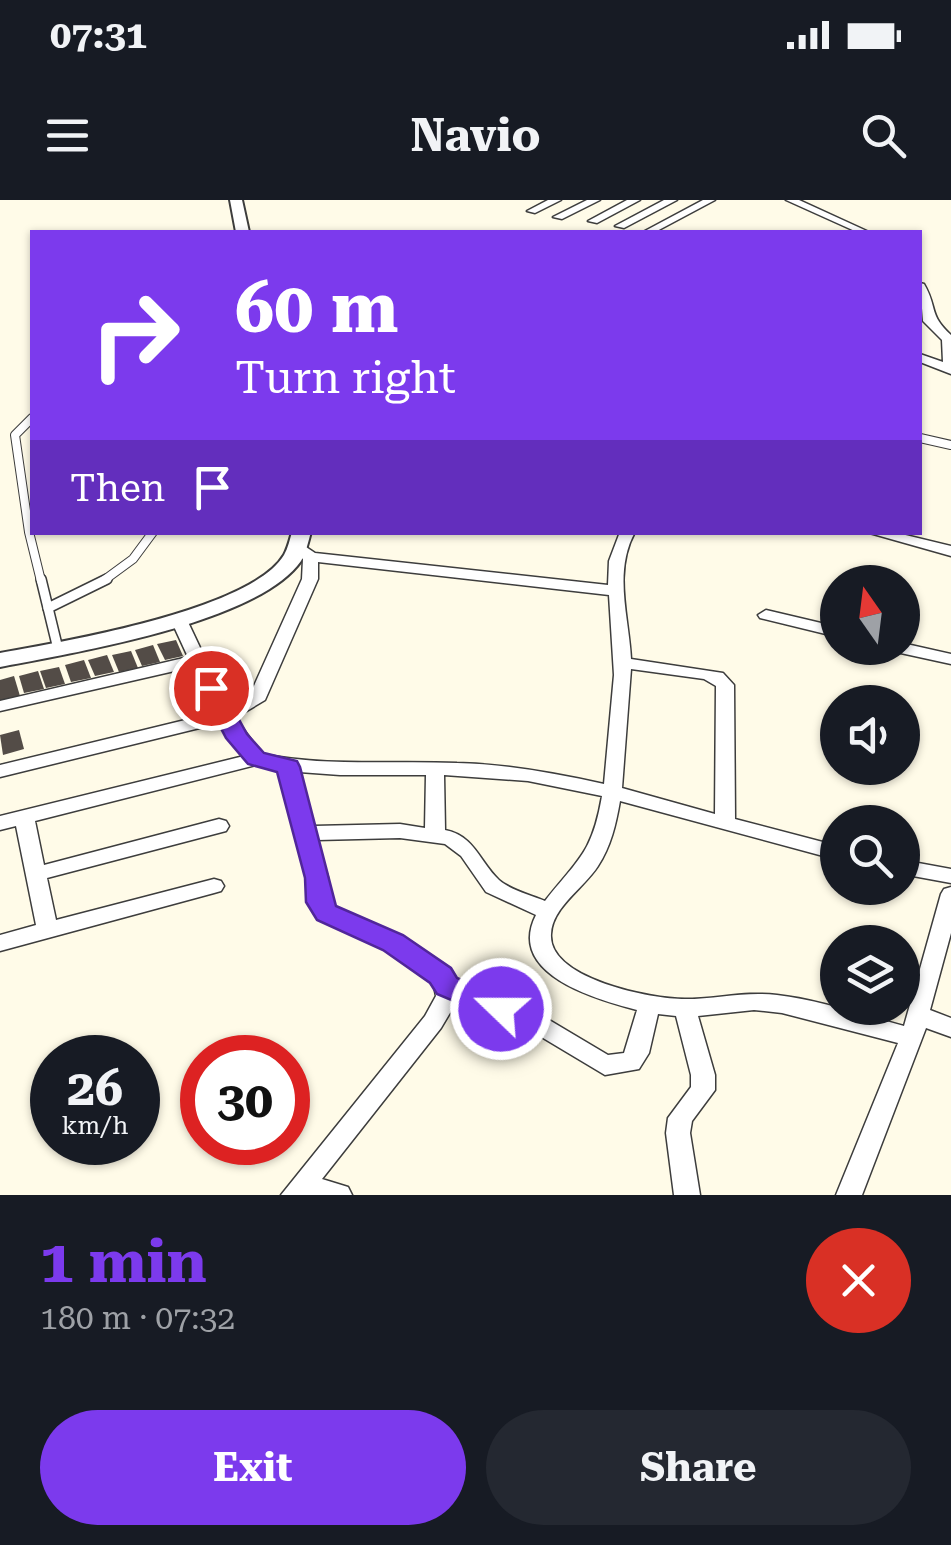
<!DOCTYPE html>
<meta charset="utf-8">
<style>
:root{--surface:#171b24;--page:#242831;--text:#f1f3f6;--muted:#9ea1a6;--accent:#7c3aed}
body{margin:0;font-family:"Roboto Serif",serif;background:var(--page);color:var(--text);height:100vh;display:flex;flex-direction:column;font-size:38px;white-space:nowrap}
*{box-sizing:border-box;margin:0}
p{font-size:32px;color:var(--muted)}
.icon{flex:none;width:55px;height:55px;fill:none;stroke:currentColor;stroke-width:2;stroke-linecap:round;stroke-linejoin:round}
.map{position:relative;height:995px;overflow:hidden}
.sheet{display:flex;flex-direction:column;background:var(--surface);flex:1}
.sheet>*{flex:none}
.banner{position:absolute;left:30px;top:30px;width:892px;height:305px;border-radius:0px;box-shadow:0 2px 8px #0004;background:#7c3aed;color:#fff;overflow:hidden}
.needle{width:65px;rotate:346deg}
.fabs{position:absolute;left:820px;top:365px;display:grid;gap:20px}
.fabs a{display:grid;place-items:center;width:100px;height:100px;border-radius:50%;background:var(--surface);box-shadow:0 2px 8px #0004;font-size:50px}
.speed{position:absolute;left:30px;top:835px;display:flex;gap:20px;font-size:50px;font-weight:700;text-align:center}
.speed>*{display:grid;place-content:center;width:130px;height:130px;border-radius:50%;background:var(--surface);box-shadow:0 2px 8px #0004;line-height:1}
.speed small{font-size:25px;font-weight:400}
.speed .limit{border:15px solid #d22;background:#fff;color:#111}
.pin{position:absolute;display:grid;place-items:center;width:85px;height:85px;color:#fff;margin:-42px;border:5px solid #fff;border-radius:50%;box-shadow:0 2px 10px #0007}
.me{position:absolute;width:110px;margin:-55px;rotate:292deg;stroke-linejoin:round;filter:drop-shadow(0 0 8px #0008)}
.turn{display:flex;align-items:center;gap:35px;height:210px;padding:0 40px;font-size:45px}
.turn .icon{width:130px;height:130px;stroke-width:2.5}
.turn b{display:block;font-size:70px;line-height:85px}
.then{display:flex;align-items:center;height:95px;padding:0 40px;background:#0003;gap:20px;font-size:38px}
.round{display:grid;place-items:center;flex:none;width:105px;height:105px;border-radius:52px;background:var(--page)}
.overview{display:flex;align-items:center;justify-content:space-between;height:170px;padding:0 40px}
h1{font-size:60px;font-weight:700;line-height:75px;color:var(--accent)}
.cta{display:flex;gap:20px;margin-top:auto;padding:20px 40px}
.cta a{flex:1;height:115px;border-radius:60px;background:var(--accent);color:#fff;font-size:40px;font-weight:700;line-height:115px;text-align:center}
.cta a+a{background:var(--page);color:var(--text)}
.status{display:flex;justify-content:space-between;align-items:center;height:70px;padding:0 50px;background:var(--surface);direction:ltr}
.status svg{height:28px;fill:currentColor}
header{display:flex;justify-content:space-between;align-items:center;height:130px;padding:0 40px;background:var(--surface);font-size:45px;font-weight:700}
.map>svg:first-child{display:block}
.building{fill:#534c47}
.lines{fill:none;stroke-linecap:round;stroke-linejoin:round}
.service-far1-casing{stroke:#3d3d3d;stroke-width:10}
.service-casing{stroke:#3d3d3d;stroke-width:12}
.minor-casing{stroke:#3d3d3d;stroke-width:3}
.tertiary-casing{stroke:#3d3d3d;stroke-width:4}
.service-far1{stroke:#fff;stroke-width:8}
.service{stroke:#fff;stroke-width:9}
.minor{fill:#fff;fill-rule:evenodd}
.tertiary{fill:#fff;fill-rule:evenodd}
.route{fill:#7c3aed;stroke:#51269a;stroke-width:2.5}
</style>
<div class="status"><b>07:31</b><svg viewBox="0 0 49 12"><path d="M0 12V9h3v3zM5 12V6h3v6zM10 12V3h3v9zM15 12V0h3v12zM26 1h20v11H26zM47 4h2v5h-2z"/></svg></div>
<header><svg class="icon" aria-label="menu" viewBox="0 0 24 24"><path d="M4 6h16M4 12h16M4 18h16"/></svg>Navio<svg class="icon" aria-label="search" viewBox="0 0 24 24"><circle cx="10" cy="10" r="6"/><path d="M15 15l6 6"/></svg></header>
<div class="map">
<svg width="951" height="995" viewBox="0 0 951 995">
<rect width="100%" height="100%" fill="#fffbe8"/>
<!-- building -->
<g class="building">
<polygon points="176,440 183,456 165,460 157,444"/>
<polygon points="153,445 160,462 142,466 135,450"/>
<polygon points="131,451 138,468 119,472 112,455"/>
<polygon points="107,455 114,472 95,476 88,460"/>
<polygon points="84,460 91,478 71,482 65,465"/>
<polygon points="59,467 65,484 46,488 40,471"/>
<polygon points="38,471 44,489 24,493 19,476"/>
<polygon points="14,476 20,496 0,501 0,480"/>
<polygon points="19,530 24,549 3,555 0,535"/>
</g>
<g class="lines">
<defs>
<g id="service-far1">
<polyline points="32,218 15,235 29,332 41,381"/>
<polyline points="920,238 951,245"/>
<polyline points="103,381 133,359 153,332"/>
</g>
<g id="service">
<polyline points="41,379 58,449"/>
<polyline points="48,408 107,379"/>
</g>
<g id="minor">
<polygon points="548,0 561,0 535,13 527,11"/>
<polygon points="587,0 600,0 562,19 553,17"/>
<polygon points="627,0 640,0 597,23 588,21"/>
<polygon points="664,0 677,0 624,28 615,26"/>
<polygon points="703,0 715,0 655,32 643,32"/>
<polygon points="786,0 799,0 869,32 857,32"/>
<path d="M920 83 924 84C938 108 928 114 951 135V174L920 162V154L943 162 942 140 923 121Z"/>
<path d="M620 332H635C613 372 629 417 631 459L723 473 734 485 735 619 838 646V660L620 601C616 624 611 646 598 666 585 687 552 707 551 734 548 779 652 799 685 799 717 799 746 791 777 795 820 800 862 815 904 826L941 694 944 689 951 687V733L930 810 951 818V837L926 828 862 995H836L898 843 782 813 754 810 698 816 715 875V890L692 921 690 933 700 995H674L666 933 668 918 691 887V875L676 816 658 814 649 853 639 869 605 875 518 823 457 801 441 828 322 979 348 987 352 995H281L425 816 436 796 433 781 405 759 319 718 312 707 309 702 308 678 279 570 256 565 35 621 44 665 219 619 226 621 229 626 226 631 47 678 56 720 214 679 221 681 224 686 221 691 214 693 0 751V735L36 725 16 626 0 630V616L244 556 220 523 0 577V565L214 513 192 467 0 511V501L188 457 171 420 179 415 187 420 228 507 249 497 302 379 303 359 293 350 296 347H306L315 353 608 385 609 361ZM318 362 609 395 614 475 604 584C555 573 506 564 457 563 392 560 327 567 262 554L235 518 265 500 318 379ZM631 469 704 479 716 486 715 614 622 588ZM299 572 340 575H426L425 628 400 624 314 626ZM444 575 528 581 602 596C592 654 578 659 545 701 531 695 510 690 499 680 479 661 475 636 445 630ZM400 638 445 644 461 656 486 692 536 715C506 774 595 799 637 810L624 853 608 855 534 811 485 795 455 780 448 769 420 748 333 708 329 701 328 678 317 640Z"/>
<polygon points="866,332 893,332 951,346 951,356"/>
<polygon points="766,410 838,427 838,437 760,418 758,415"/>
<polygon points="902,443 951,454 951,464 896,452 894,448 902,448"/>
<polygon points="902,660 951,669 951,683 902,674"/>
</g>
<g id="tertiary">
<polygon points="230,0 242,0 249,32 236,32"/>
<path d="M292 332H311C308 342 306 353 301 361 258 423 72 453 0 467V453C63 442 251 410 284 355 288 348 290 339 292 332Z"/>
</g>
</defs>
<!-- service-far1 casing -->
<use href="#service-far1" class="service-far1-casing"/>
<!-- service casing -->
<use href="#service" class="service-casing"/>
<!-- minor casing -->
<use href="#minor" class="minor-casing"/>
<!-- tertiary casing -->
<use href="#tertiary" class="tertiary-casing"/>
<!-- service-far1 -->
<use href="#service-far1" class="service-far1"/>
<!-- service -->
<use href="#service" class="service"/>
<!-- minor -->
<use href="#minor" class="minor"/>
<!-- tertiary -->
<use href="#tertiary" class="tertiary"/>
</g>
<!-- route -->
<polygon class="route" points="211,481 219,483 247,534 264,553 297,561 300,567 336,706 403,735 451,768 457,778 511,801 516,809 511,817 501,821 437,794 430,783 383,750 317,720 306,702 305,678 277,572 248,564 226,538 200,488"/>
</svg>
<div class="fabs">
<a><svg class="needle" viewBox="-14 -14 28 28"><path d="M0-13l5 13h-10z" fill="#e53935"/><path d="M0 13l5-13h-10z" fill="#9ea1a6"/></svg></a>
<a><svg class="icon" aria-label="sound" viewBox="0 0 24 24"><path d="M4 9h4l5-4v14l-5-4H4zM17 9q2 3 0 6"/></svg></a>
<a><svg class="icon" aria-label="search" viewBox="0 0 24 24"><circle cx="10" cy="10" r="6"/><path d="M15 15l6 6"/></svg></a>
<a><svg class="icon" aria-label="layers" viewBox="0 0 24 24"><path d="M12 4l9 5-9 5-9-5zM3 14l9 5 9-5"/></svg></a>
</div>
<div class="speed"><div>26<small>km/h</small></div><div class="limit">30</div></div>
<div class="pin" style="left:211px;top:488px;background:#d93025"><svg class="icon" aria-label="arrive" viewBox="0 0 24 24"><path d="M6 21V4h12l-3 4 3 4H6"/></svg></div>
<svg class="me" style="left:501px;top:809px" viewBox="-20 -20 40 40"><circle r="17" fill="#7c3aed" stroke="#fff" stroke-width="3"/><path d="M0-11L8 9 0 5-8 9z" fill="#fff"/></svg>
<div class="banner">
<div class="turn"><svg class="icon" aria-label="right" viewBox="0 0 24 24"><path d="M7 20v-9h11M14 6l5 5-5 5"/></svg><div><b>60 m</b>Turn right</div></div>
<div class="then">Then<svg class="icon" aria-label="arrive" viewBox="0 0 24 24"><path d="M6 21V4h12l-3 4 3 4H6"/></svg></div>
</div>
</div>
<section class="sheet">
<div class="overview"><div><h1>1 min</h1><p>180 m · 07:32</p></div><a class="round" style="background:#d93025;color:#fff"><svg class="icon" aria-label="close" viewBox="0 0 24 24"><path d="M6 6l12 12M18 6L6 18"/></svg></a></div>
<div class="cta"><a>Exit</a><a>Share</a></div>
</section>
